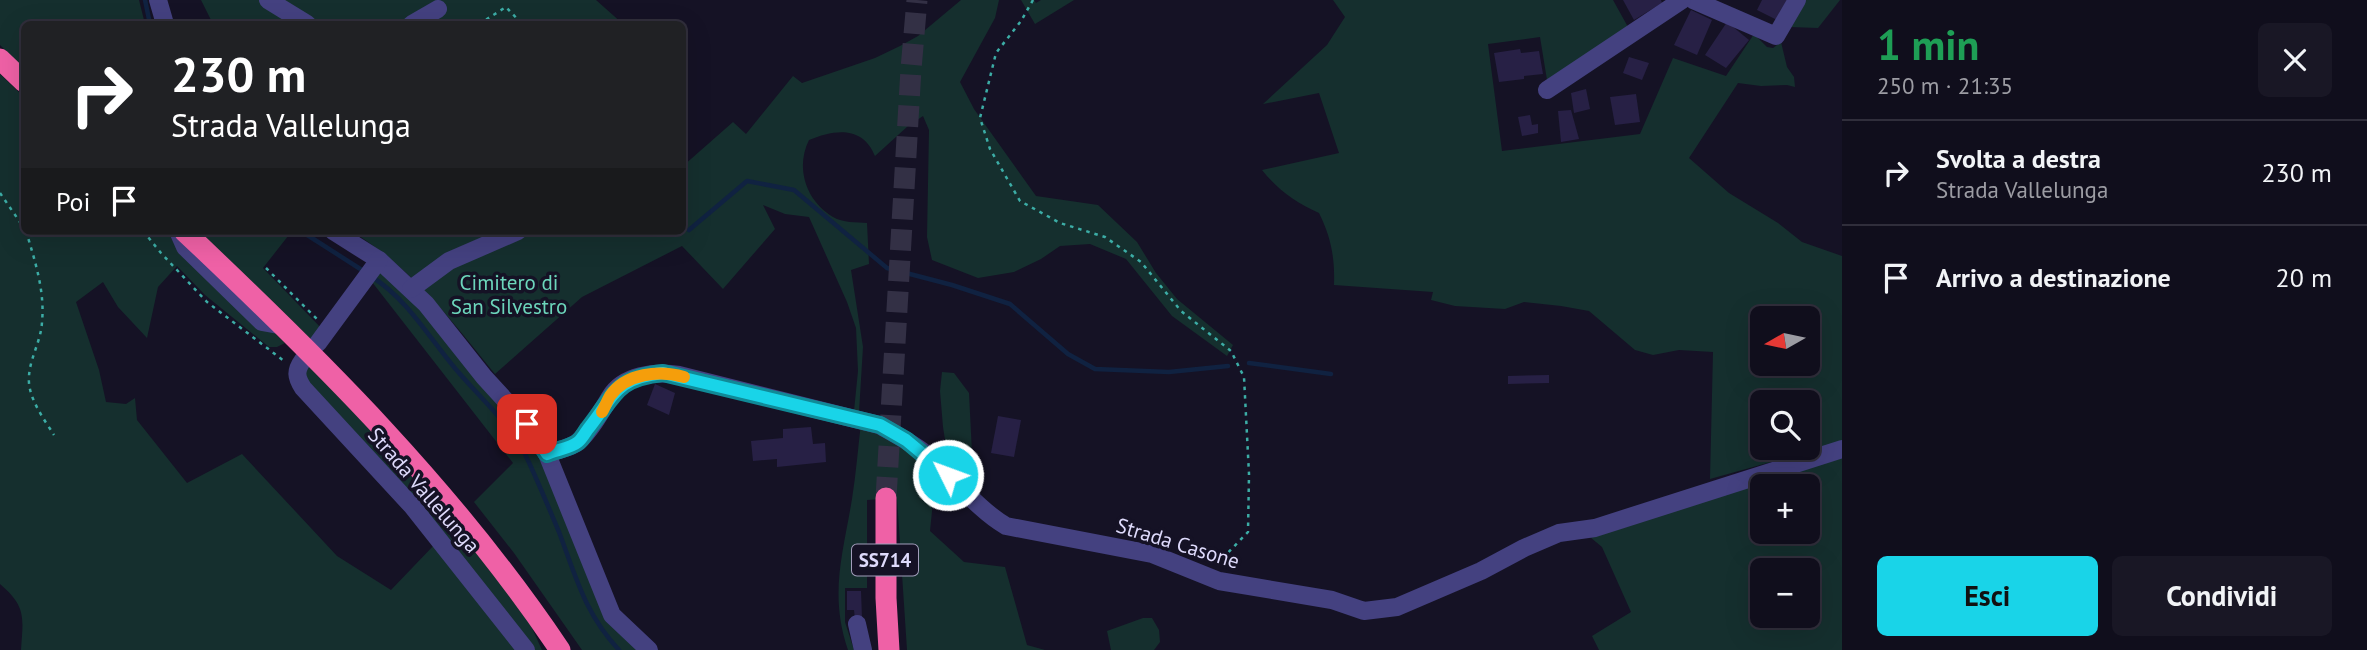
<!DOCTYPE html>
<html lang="it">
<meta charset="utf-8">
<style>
:root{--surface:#100e1c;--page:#191725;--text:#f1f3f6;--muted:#9c9ca3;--line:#302e3b;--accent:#19d4e8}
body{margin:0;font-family:"PT Sans",sans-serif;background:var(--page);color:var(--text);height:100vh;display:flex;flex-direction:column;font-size:26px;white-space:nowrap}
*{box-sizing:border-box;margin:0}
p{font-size:23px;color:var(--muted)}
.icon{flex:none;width:38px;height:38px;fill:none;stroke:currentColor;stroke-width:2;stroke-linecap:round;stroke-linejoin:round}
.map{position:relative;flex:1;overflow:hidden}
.details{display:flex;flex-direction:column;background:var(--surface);width:525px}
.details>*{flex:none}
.top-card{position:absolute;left:21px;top:21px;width:665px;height:214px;border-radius:10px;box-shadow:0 7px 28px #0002,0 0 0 2px var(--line);background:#202124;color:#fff;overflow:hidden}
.needle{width:46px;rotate:261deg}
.controls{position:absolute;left:1750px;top:306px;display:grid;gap:14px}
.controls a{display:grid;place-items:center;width:70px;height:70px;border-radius:10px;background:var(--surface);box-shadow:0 7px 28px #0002,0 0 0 2px var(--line);font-size:35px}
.pin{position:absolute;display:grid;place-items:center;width:60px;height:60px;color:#fff;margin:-30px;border-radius:14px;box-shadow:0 4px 10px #0006}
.me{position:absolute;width:77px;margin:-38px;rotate:312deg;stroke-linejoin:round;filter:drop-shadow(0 0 5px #0008)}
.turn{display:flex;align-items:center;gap:24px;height:147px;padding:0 35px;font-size:32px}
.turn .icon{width:91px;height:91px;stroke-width:2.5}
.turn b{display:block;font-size:49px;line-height:60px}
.then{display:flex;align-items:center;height:66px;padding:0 35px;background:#0003;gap:14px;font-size:26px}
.round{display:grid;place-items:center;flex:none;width:74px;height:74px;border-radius:10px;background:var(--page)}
.headline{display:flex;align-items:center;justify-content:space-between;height:119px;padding:0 35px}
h1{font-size:42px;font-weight:800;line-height:52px;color:#1e9e55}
.primary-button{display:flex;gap:14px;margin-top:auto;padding:14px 35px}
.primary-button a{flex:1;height:80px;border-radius:10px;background:var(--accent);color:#111;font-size:28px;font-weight:800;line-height:80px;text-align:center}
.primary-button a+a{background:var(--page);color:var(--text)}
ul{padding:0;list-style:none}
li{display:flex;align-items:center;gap:21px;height:105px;padding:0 35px;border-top:2px solid var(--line)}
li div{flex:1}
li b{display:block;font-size:26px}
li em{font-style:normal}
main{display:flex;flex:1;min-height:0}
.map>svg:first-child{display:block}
.green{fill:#152f2e;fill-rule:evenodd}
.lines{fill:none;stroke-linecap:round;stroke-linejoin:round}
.stream{stroke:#102241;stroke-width:4.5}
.building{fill:#272045}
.highway-tunnel{stroke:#333045;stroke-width:21;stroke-dasharray:21 10;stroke-linecap:butt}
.path{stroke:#3cada6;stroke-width:2.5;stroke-dasharray:3.5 5;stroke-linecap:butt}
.minor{stroke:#444180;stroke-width:18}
.highway{stroke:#ef61a6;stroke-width:21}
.route-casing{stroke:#108a97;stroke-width:18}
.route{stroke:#19d4e8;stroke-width:12}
.slow{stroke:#f59e0b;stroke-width:12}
.labels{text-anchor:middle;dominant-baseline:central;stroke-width:7;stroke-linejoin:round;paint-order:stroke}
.shield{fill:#151225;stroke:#a29ebb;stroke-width:2}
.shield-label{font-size:19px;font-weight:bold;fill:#dedafb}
.park-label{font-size:21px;fill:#6cd5bb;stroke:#151225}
.street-label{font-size:21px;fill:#dedafb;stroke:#151225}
</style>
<main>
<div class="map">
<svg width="1842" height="650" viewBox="0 0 1842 650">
<rect width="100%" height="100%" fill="#151225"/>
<!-- green -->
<g class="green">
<polygon points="0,0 139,0 145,24 24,24 24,69 0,45"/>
<polygon points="201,0 596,0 623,24 213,24"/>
<path d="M961 0H999L995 18 960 82 974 109 1036 196 1098 205 1137 242 1156 273 1177 299 1233 345 1227 356 1172 316 1126 259 1090 244 1060 246 1041 259 1014 272 978 278 932 260 927 237 929 130 923 116 908 126 875 156C863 126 835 129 809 140 795 168 806 201 833 217 843 223 856 222 867 223L869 264 851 270 863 347 859 412 854 411 858 371 856 328 847 302 809 217 785 214 763 205 775 229 723 289 682 246 582 297 495 374C452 321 411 267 351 231H682L683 166 733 122 746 134 793 76 802 83 875 58 900 46 918 36Z"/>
<polygon points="1021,0 1034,0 1036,3 1041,0 1074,0 1035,24"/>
<path d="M1333 0H1613L1628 27 1547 80 1540 37 1488 44 1502 151 1640 134 1673 58 1726 76 1754 34 1767 47 1773 48 1781 42 1787 67 1794 77 1795 87 1787 85 1761 86 1738 83 1689 158 1729 193 1778 223 1802 242 1842 256V442L1710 479 1713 352 1679 350 1653 355 1635 350 1589 311 1561 306 1524 302 1505 309 1455 306 1431 300 1433 292 1334 285C1335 258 1331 237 1319 213 1295 202 1278 190 1262 170L1339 153 1319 93 1263 104 1327 45 1345 17ZM1762 318H1808V364H1762ZM1762 402H1808V448H1762Z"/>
<polygon points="1804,0 1840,0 1818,28 1790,27"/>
<path d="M0 74 24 97V231H170L285 343 277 347H269L205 295 177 266 158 287 147 338 118 307 103 282 76 302 99 370 106 402 126 404 135 398 137 420 187 483 242 454 337 556 391 590 436 543 519 650H21C23 618 27 607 0 584Z"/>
<polygon points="195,231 292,231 263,268 324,331 314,344"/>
<polygon points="382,268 420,306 541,452 609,618 643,650 582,650 514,553 474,502 513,463 372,282"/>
<polygon points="307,362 446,510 526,615 542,650 533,650 307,383 304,374"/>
<polygon points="942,372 954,373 969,393 974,493 950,471 943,427 940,391"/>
<path d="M861 423 920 454 913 468 935 482 930 531 964 562 1005 567 1027 645 1045 650H907L897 498 867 500V588H845V622L854 650H848C829 594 843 554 852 499 856 474 858 448 861 423Z"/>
<path d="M1842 457V650H1599L1592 636 1631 612 1602 547 1584 532ZM1762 486H1808V532H1762ZM1762 570H1808V616H1762Z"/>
<polygon points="1143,618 1152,618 1159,630 1160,642 1154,650 1111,650 1107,631"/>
</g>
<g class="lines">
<!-- stream -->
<g class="stream">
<polyline points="145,0 150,24"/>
<polyline points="689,230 747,181 794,190 887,268 952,285 1010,304 1068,354 1095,369 1169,372 1228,366"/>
<polyline points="301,231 365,272"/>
<path d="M372 277C407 299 428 336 454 367 477 395 508 421 525 454 537 479 548 506 559 532 576 577 585 614 619 650"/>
<polyline points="1249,363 1331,374"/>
</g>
</g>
<!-- building -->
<g class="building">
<polygon points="1623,0 1661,0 1662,3 1634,20"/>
<polygon points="1762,0 1789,0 1779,21 1757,10"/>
<polygon points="1691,10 1712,20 1697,55 1674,45"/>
<polygon points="1727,22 1749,40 1726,68 1705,55"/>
<polygon points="1520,49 1521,53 1539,51 1543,74 1524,76 1524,79 1499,82 1494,53"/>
<polygon points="1629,57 1649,63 1642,80 1623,73"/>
<polygon points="1586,89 1590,109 1574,113 1571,93"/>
<polygon points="1636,94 1640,122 1615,125 1610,97"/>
<polygon points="1571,110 1579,139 1561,142 1558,111"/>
<polygon points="1530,115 1532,125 1538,124 1538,133 1522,136 1518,117"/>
<polygon points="1549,375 1549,383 1508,384 1508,376"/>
<polygon points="655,384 675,393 669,415 647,405"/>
<polygon points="998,416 1021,420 1014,457 991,453"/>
<polygon points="811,427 813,444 825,443 826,462 777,467 777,459 753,461 751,441 783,438 783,429"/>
<polygon points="847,591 861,591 862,618 855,619 854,610 847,610"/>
</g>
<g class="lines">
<!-- highway-tunnel -->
<polyline class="highway-tunnel" points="886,498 911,69 917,0"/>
<!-- path -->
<g class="path">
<polyline points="1033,0 1021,21 996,53 980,118 990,149 1020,201 1060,223 1105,237 1141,262 1181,311 1231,351 1244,377 1249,474 1248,532 1217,564"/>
<polyline points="479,24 506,7 522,24"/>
<polyline points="0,193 24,228"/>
<path d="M26 231C35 261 45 291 42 322 41 341 30 358 29 376 27 397 44 419 54 435"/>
<polyline points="126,231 128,235"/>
<polyline points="143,231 161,253 207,302 284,361"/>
<polyline points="266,268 318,320"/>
</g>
<!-- minor -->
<g class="minor">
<polyline points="158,0 165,24"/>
<polyline points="268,0 307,24"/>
<polyline points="1693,0 1776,36 1797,0"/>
<polyline points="412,24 438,9"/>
<polyline points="1547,90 1682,0"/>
<polyline points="178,231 185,247 262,322 284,326"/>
<polyline points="333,231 379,260 426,304 484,377 527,424 547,454 612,615 649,650"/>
<polyline points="411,289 449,261 518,231"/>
<polyline points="318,343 379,260"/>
<path d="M303 360C295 371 296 377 303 388L412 506 526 650"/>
<path d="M547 454C556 450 571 448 578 442 591 430 601 412 610 397 623 375 655 371 679 375L879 425C897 435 914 444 930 457 955 479 977 509 1006 526L1152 554 1219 581 1332 600 1364 611 1397 607 1481 571 1524 548 1559 533 1595 528 1842 449"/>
<polyline points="857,624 863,650"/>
</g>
<!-- highway -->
<g class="highway">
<polyline points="0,59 24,82"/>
<path d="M184 231C323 362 453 491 560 650"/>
<polyline points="886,498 886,598 889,650"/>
</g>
</g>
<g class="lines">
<defs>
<path id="route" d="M527 424 547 454C556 450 571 448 578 442 582 439 585 433 588 429 615 395 615 378 663 373L880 425 906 440 948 475"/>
</defs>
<!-- route casing -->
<use href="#route" class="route-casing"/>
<!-- route -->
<use href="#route" class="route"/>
<!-- slow -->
<path class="slow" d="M602 412C605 407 607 401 610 396 626 373 659 370 684 377"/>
</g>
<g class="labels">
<!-- shield labels -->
<rect class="shield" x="852" y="544.5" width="66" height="31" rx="5"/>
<g class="shield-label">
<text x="885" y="560">SS714</text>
</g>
<!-- park labels -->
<g class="park-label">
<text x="509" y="282">Cimitero di<tspan x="509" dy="24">San Silvestro</tspan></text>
</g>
<!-- street labels -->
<g class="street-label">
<text transform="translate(424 490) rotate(49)">Strada Vallelunga</text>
<text transform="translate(1178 543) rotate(17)">Strada Casone</text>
</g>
</g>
</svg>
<div class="controls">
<a><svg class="needle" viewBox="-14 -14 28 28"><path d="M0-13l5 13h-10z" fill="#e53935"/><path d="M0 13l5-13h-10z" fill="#9c9ca3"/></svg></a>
<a><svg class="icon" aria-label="search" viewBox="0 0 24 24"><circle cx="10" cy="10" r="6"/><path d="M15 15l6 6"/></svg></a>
<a>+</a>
<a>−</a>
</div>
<div class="pin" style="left:527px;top:424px;background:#d93025"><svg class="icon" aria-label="arrive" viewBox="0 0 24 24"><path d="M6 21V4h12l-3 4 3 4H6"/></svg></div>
<svg class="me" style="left:948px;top:475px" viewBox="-20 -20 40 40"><circle r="17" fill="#19d4e8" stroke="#fff" stroke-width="3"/><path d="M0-11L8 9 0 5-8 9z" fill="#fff"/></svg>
<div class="top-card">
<div class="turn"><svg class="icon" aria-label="right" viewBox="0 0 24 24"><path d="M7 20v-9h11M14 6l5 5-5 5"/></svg><div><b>230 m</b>Strada Vallelunga</div></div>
<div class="then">Poi<svg class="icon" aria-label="arrive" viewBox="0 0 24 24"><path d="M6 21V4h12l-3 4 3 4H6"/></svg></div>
</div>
</div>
<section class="details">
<div class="headline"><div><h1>1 min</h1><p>250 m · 21:35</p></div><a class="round"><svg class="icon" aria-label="close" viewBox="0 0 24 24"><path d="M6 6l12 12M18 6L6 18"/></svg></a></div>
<ul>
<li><svg class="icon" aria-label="right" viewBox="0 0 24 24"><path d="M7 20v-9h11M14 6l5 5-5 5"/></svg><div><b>Svolta a destra</b><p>Strada Vallelunga</p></div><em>230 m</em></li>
<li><svg class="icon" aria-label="arrive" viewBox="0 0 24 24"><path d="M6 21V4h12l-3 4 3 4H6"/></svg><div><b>Arrivo a destinazione</b></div><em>20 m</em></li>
</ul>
<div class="primary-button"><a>Esci</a><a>Condividi</a></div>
</section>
</main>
